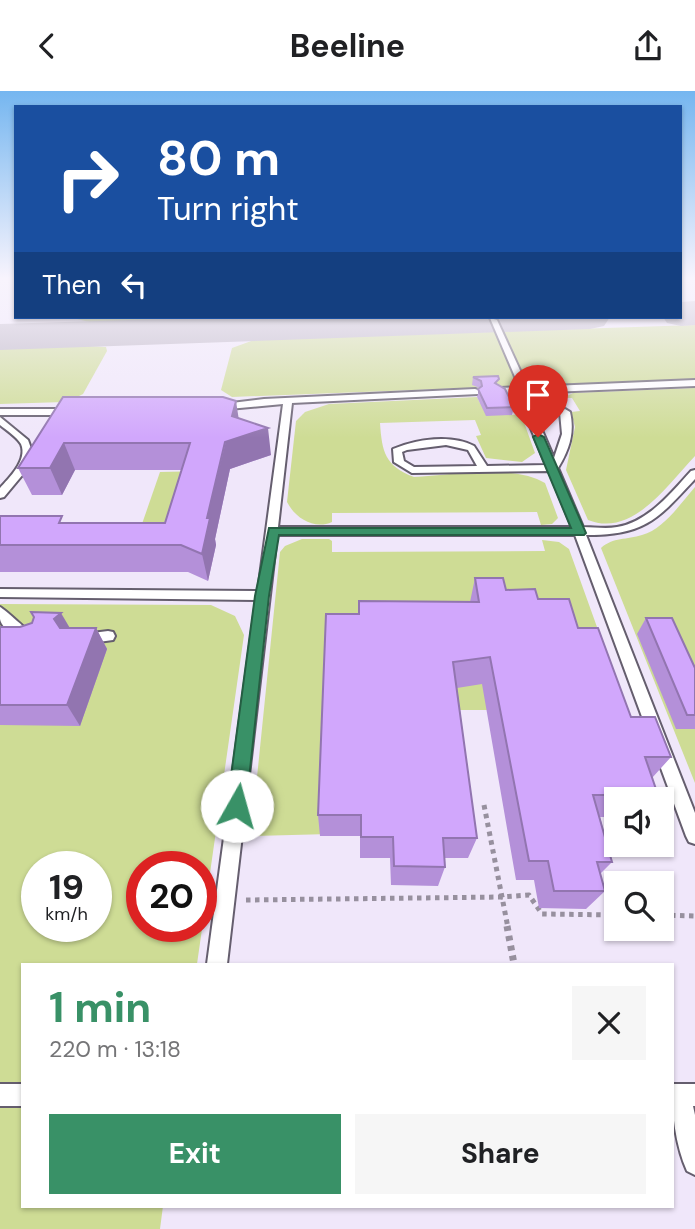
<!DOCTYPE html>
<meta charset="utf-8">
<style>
:root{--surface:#fff;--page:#f6f6f6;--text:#202124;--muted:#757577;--accent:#399167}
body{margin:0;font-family:"DM Sans",sans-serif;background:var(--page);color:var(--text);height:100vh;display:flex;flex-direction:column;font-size:26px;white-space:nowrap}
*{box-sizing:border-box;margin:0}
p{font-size:23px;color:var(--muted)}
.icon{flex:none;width:38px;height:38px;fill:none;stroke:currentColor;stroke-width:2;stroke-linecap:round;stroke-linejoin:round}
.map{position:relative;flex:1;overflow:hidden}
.drawer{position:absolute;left:21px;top:872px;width:653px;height:245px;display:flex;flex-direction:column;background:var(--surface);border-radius:0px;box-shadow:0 2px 5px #0004}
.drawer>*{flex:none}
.hud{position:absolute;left:14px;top:14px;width:668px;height:214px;border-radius:0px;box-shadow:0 2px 5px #0004;background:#1a4fa0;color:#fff;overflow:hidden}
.buttons{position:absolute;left:604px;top:696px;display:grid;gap:14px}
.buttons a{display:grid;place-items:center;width:70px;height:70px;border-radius:0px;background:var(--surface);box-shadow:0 2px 5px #0004;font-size:35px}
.speed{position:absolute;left:21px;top:760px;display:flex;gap:14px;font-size:35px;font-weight:700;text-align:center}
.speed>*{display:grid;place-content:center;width:91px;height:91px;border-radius:50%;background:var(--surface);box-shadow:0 2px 5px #0004;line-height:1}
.speed small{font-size:18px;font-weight:400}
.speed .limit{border:10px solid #d22;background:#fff;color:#111}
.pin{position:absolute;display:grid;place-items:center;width:60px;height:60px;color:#fff;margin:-72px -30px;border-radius:50% 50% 50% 0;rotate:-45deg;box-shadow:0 0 7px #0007}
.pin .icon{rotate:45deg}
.me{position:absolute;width:77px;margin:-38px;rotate:7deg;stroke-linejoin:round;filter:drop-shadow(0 0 5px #0008)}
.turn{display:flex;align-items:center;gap:24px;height:147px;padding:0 28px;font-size:32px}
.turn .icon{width:91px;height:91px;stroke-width:2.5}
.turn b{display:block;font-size:49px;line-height:60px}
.then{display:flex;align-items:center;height:66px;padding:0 28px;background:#0003;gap:14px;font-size:26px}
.round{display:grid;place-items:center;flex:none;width:74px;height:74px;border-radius:0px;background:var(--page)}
.summary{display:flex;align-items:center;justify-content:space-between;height:119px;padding:0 28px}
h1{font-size:42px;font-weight:700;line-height:52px;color:var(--accent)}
.action{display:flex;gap:14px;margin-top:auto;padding:14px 28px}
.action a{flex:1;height:80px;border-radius:0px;background:var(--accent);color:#fff;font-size:28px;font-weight:700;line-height:80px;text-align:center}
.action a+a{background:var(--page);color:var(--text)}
header{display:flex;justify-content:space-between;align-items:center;height:91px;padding:0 28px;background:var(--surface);font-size:32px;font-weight:700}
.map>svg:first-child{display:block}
.green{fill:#cedc95;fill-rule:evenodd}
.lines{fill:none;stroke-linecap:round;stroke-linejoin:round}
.taxiway{fill:#b8b0c0;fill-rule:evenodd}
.lane-casing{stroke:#655e6e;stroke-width:4}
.path-far1{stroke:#97909e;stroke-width:5;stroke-dasharray:4.5 4.5;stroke-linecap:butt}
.path{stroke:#97909e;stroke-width:7;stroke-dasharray:5 5;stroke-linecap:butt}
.lane{fill:#fff;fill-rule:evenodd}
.wall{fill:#b490d9}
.shaded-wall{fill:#9275b0}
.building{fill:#d1a7fc;stroke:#9275b0;stroke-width:2}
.route{fill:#399167;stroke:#255e43;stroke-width:2}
</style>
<header><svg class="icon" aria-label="back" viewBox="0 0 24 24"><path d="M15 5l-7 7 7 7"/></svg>Beeline<svg class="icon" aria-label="share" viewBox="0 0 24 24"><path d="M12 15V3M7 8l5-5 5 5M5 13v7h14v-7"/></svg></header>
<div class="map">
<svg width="695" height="1138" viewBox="0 0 695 1138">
<rect width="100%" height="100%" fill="#f0e7fa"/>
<!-- green -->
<g class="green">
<polygon points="68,226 263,226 94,232"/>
<polygon points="695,234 695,288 232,306 221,299 232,257 254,249"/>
<polygon points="90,255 106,256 107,260 83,303 75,307 64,311 0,313 0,258"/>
<path d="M695 297V365C668 393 633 447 588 429L566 379 575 336 571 321 580 320 572 307H567V305L573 302Z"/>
<path d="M477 306 480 312 511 324 521 323 535 362 522 371 486 367 476 345 481 344 475 329 380 332C382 361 385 375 414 386 452 384 513 373 545 392L558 427 552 433 541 434 537 421 332 422V431C314 439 295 427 287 411L296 330 305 321 329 313Z"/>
<polygon points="205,380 174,455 134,456 160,381"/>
<path d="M695 396V692L601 457C613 446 627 449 642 444 664 438 680 413 695 396Z"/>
<polygon points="302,448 329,448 332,450 332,461 545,460 542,449 559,451 569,458 597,536 528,536 491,619 453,619 330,743 251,745 280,461 285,455"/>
<path d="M0 513 211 514 235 525 244 544 197 873H23V1115H163L160 1138H0ZM37 775H96V835H37ZM142 775H201V835H142Z"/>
</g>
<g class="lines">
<!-- taxiway -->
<g class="taxiway">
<polygon points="695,210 695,234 681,235 667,232 663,226 681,226 681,211"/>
<polygon points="228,226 610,226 604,235 590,238 0,259 0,233"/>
</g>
<defs>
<g id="lane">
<polygon points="490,227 497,229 524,288 523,290 516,288"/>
<polygon points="695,289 695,295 500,303 496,300 500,297"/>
<path d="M475 298 478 299V303L292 312 278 436H572L549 380 412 382 394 371 393 358C417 348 451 343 474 355L487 375 546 374 525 323 530 320 535 323 554 367 562 343 560 321 565 318 570 321C575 342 569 359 558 377L583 436C594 436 606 438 617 436 648 431 671 402 691 380L695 379V388C657 429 645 444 586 444L695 722V753L689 751 686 745 575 444H277L227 873H207L256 509 0 506V498L258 500 283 313 218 319 215 318V314L264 308ZM446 354 468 359 477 375 414 376 404 370 402 361 407 359Z"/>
<polygon points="0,318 72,318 77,321 72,324 0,324"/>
<path d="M0 326 28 349 33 363 24 382 4 406 0 407V397C9 387 28 369 21 353 17 346 6 339 0 334Z"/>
<path d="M0 516C4 518 30 541 34 546L32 550C21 552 2 539 0 528 0 524 0 520 0 516Z"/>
<polygon points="108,540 113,541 115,545 113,549 84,553 77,548 84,543"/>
<rect x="0" y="993" width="23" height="22"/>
<path d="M672 993H695V1015H693L695 1024V1084L687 1080C675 1053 672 1022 672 993Z"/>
</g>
</defs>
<!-- lane casing -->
<use href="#lane" class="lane-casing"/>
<!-- path-far1 -->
<g class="path-far1">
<polyline points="484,714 502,806 529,804 542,823 616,824"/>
<polyline points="246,809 502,806 508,837"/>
<polyline points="662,824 695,825"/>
</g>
<!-- path -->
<polyline class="path" points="507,835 514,873"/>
<!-- lane -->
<use href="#lane" class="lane"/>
</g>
<!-- wall -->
<g class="wall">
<polygon points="473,286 498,294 514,316 512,324 486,325 477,306 480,297 472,294"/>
<polygon points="63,306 238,327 271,364 230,378 215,448 216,454 208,490 188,481 0,481 0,425 65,432 165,432 182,379 75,379 62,404 32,404 18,377"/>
<polygon points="475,487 506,499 538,508 578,537 631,626 671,666 652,687 658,704 654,709 616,709 616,726 600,726 612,771 600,783 605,800 586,818 539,817 534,789 516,789 482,593 457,597 477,747 468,767 445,767 445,776 438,795 391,794 390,767 360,767 360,745 320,745 318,724 359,523 470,511"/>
<polygon points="646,527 695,577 695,638 676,638 637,543"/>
<polygon points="0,536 96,537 107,558 80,635 0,634"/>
</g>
<!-- shaded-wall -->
<g class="shaded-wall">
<polygon points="236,310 240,336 268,337 271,364 230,378 215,448 216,454 208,490 202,463 207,427"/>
<polygon points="64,352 75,379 62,404 50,377"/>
<polygon points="61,522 74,544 66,550 54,528"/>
<polygon points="96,537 107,558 80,635 67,614"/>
</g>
<!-- building -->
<g class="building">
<polygon points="498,285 499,288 495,292 505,298 514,316 487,317 478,298 482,295 481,290 473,286"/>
<polygon points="63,306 223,306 236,310 232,325 268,337 225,351 207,427 210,427 202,463 181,454 0,454 0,425 62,425 59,432 165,432 190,352 64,352 50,377 18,377"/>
<polygon points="475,487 503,487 506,499 535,498 538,508 569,508 578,537 598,537 631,626 655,626 671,666 645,666 658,704 593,704 612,771 597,771 605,800 554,800 548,770 529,770 490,566 453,571 477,747 443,747 445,776 394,775 393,746 361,746 361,724 318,724 326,523 359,523 359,510 479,511"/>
<polygon points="31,521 61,522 54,528 60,537 96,537 67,614 0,614 0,536 20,536 32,532 34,526"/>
<polygon points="646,527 672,527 695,577 695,624 687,624"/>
</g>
<!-- sky -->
<linearGradient id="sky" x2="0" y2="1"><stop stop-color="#75b6f0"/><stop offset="0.54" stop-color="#f8f4fd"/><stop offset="1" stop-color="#f8f4fd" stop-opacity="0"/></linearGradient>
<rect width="695" height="347" fill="url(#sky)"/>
<!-- route -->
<polygon class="route" points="538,343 544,346 586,442 584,444 279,444 269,505 246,715 243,721 237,724 230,721 227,715 255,505 269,437 571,437 533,346"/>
</svg>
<div class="buttons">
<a><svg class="icon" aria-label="sound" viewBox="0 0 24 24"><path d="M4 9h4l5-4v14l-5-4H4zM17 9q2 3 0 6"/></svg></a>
<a><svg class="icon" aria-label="search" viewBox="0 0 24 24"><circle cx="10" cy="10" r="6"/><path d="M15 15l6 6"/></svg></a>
</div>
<div class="speed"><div>19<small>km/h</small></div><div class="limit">20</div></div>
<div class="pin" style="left:538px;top:346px;background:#d93025"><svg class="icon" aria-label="arrive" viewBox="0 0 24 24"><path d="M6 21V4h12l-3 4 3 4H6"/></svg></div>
<svg class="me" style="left:237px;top:715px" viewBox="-20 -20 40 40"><circle r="19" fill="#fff"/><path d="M0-13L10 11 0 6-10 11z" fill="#399167"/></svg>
<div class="hud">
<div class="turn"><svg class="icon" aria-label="right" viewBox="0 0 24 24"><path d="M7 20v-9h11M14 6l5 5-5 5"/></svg><div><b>80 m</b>Turn right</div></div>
<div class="then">Then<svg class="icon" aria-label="left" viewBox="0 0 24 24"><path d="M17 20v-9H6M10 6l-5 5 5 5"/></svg></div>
</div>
<section class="drawer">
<div class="summary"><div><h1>1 min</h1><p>220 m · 13:18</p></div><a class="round"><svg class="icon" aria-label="close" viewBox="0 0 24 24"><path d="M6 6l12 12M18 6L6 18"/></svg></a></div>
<div class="action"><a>Exit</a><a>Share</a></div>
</section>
</div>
